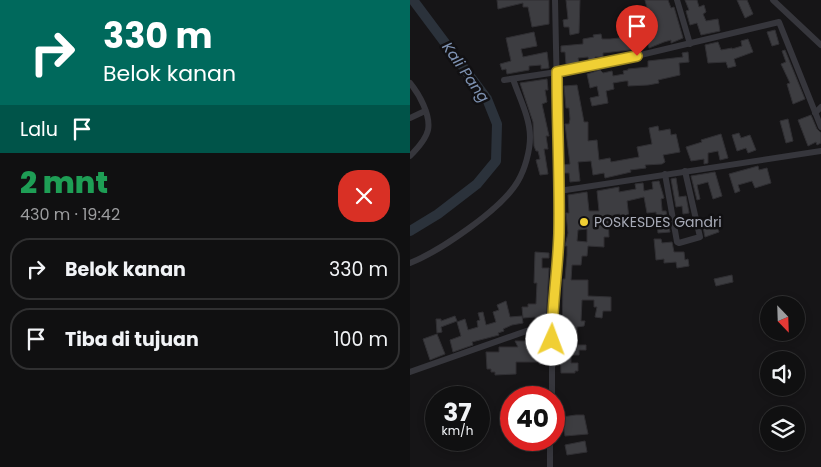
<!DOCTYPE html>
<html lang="id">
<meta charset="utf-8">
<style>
:root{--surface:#101011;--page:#19191a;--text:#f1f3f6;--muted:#9c9d9f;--line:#303031}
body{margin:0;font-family:Poppins,sans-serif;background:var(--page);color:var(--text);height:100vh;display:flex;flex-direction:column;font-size:19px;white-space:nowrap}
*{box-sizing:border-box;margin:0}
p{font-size:16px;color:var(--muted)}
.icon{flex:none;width:28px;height:28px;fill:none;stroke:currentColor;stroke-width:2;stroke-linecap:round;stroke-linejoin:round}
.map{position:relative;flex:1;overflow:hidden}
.side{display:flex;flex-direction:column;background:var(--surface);width:410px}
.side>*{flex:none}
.top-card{background:#00695c;color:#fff;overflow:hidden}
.needle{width:32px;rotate:157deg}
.fabs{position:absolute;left:350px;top:296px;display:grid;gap:10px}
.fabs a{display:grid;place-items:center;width:45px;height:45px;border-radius:50%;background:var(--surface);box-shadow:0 2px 8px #0003,0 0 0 1px var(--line);font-size:25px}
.speed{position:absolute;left:15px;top:386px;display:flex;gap:10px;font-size:25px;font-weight:700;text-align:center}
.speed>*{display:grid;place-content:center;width:65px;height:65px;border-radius:50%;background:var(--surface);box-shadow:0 2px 8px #0003,0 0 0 1px var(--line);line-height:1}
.speed small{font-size:12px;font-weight:400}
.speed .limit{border:8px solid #d22;background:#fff;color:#111}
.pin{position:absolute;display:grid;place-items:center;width:42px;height:42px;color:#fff;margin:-51px -21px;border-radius:50% 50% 50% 0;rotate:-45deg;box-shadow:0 0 5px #0007}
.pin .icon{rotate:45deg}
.me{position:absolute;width:55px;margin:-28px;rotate:2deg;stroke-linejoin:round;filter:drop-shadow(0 0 4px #0008)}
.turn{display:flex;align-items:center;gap:18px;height:105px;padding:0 20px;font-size:22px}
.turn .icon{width:65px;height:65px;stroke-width:2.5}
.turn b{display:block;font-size:35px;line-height:42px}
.then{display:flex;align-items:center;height:48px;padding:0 20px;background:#0003;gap:10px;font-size:19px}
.round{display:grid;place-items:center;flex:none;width:52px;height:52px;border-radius:20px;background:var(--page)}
.summary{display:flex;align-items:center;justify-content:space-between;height:85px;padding:0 20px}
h1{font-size:30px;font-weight:800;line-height:38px;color:#1e9e55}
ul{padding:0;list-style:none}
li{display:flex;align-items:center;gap:15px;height:62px;margin:0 10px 8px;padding:0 10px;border:2px solid var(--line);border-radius:20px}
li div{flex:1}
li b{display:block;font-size:19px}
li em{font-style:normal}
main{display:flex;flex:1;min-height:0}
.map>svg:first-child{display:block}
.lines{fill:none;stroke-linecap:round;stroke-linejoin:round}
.river{stroke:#2b323b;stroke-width:10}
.building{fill:#3d3d41;stroke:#302f33;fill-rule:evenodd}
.minor{stroke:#36363c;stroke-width:6}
.route-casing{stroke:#9c8722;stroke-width:12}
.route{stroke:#f0cf34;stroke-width:9}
.poi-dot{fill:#f0cf34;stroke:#111012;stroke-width:2}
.labels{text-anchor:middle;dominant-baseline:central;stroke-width:5;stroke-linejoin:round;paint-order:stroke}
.poi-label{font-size:14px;fill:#a7aab7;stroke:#111012;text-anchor:start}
.water-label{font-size:15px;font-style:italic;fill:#7e92b2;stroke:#111012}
</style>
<main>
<section class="side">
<div class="top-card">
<div class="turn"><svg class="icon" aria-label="right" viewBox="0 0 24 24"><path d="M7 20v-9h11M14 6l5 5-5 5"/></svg><div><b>330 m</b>Belok kanan</div></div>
<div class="then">Lalu<svg class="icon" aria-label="arrive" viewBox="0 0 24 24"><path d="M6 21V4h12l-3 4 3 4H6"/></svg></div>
</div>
<div class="summary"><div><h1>2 mnt</h1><p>430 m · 19:42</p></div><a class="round" style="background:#d93025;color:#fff"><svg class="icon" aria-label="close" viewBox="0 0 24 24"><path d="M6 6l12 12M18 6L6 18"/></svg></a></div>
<ul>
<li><svg class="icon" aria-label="right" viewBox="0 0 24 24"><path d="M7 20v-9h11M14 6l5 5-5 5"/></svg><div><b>Belok kanan</b></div><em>330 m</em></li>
<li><svg class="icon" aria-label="arrive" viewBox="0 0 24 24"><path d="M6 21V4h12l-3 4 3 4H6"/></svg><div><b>Tiba di tujuan</b></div><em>100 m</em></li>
</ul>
</section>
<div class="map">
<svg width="411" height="467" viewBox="0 0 411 467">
<rect width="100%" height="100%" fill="#161517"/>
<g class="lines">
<!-- river -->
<polyline class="river" points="0,231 28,214 67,184 86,161 87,124 77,99 3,0"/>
</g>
<!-- building -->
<g class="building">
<polygon points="87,0 139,0 139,24 122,27 118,7 113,7 113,3 88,9"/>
<polygon points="156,0 170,0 169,33 160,35 159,27 154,27 153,20 158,19"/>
<polygon points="235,0 258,0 261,8 264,7 273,38 261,43 261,40 254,42 239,48 238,44 227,46 228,49 193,53 193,57 185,57 185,61 179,62 178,57 168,58 169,63 156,64 155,52 151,52 151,46 173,44 173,39 184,37 183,35 191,34 192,39 200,39 210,38 210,33 218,32 218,39 221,38 221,42 230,41 227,26 233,25 234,30 242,28"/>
<polygon points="275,0 287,0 289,7 294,5 296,12 293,14 296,21 308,19 310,31 291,35 287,23 280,25 276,11 279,10"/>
<polygon points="327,0 337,0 343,14 335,18"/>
<polygon points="365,30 369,44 362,46 357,32"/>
<polygon points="124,32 127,46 111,49 113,57 137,52 139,68 131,69 131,65 119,66 119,70 97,74 96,69 92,70 90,64 101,61 96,38"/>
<polygon points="338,39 343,52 324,59 326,66 318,68 316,62 298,63 295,45 308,42 311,50 322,48 322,49 332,46 331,41"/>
<polygon points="375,50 395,99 383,104 377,84 380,83 371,64 376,62 372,51"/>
<polygon points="278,52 279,62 269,63 270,75 248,80 249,83 238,85 218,86 218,81 215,81 203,83 204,89 196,91 198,103 182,106 180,98 189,96 187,86 180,88 177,74 190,70 193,73 202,71 203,76 214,74 213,71 218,70 218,69 238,67 238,61 273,57 272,53"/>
<polygon points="137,79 138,90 135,90 137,102 132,104 139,136 136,136 138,149 134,149 138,174 130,175 126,160 130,159 128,151 126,151 124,146 123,122 110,83"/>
<polygon points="167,85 174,122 178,122 178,141 187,140 189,160 200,158 201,162 229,157 227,147 242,144 239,128 248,126 249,131 260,129 261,135 266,134 270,152 253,155 255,162 252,164 235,165 236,168 220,170 221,172 195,178 194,173 183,175 181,161 168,162 170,181 160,182 159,173 154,173 153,165 160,164 155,124 159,124 160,119 159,108 156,108 154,86"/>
<polygon points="401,115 407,129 411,133 411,143 407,145 406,142 398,146 388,120"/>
<polygon points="378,119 383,141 376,143 370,121"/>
<polygon points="329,133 331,138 340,135 346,150 338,153 336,148 327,151 322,135"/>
<polygon points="311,134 318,158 310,160 308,151 298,153 298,163 294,164 294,159 281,161 276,147 292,142 291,140"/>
<polygon points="348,166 349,170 357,168 361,183 345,188 342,181 328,185 330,191 325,193 319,174"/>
<polygon points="305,172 312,196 303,199 298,182 287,185 290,199 287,200 281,176"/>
<polygon points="266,178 269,197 276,196 279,213 273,214 272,206 266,207 261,179"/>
<path d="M249 181 254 198 251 199 252 209V211H256L260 232 248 233 246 212 237 213 234 197 217 201 219 218 210 219V214L198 216 199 237H194V247L178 246 177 256H172L171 265H162L161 280H178V296L201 297V311H193L192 318 185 317 187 307H184V300H172L171 321H175L174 326 167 327V345H176V350H169V355H161V363H168V371H165V373H151L150 340H152L153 279H155L157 255V246H155L158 233 156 213H159L158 195 177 192 179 211H189L187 191 209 187V192L226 189 225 184 233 183 234 191 243 189 242 182ZM177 229V242L167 241 168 230Z"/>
<polygon points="304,218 309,232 295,237 292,222"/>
<polygon points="244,239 251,239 252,243 262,242 264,252 274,252 275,260 278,259 279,266 267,268 266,262 254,263 254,259 246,260"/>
<polygon points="125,252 139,253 139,258 132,258 132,268 139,268 136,319 133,320 125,319 125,317 113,318 112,307 118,307 118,304 126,304 127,283 124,283"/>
<polygon points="322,275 323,282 306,286 304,279"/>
<polygon points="96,301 100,317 112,316 113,323 102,325 93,329 94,331 88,333 89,335 62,342 63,345 43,352 40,340 51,336 47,322 55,319 58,330 68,327 67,321 70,320 68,313 73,312 76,325 86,322 83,312 89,310 87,305"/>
<polygon points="45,316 47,321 31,327 32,332 27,333 26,319 31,319 31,321"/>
<polygon points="134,332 135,364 129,364 129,362 106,362 106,374 85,375 85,372 81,372 81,369 77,369 76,352 89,352 89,347 108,347 105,341 129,341 127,335"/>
<polygon points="27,334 35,354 20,360 13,339"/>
<polygon points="166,415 174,415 178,434 155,436 152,417"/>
<polygon points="175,441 177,452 157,455 155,445"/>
</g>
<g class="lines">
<!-- minor -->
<g class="minor">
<polyline points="145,0 149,191"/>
<polyline points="267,0 280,44"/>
<polyline points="363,0 411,45"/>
<polyline points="94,80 180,67 369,22 411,127"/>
<path d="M0 83C9 94 21 115 18 130 16 139 6 150 0 156"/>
<polyline points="405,113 411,107"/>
<polyline points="0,118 15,111"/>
<polyline points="255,174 267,242 269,243 290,237 275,171"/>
<path d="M0 263C30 251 92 209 108 181 115 169 120 151 120 137 120 118 109 97 103 79"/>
<polyline points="0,372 142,322"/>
<polyline points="142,398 142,322 147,281 149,191 411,151"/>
<polyline points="140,467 140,440"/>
</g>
</g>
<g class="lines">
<defs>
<path id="route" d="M142 340C142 305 148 269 149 233 150 179 147 126 147 72L227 56"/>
</defs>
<!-- route casing -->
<use href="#route" class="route-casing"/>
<!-- route -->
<use href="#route" class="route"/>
</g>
<!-- markers -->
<circle class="poi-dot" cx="174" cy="222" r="5"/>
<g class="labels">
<!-- poi labels -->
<g class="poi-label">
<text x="184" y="222">POSKESDES Gandri</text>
</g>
<!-- water labels -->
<g class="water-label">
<text transform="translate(56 72) rotate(55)">Kali Pang</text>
</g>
</g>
</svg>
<div class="fabs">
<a><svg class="needle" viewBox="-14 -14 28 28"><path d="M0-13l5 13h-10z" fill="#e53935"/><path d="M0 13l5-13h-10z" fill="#9c9d9f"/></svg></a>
<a><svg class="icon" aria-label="sound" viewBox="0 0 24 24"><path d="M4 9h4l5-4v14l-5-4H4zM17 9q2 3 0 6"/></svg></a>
<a><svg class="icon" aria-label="layers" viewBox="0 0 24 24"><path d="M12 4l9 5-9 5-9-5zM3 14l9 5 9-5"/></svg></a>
</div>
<div class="speed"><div>37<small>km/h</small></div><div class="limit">40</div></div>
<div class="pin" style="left:227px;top:56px;background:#d93025"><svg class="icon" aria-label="arrive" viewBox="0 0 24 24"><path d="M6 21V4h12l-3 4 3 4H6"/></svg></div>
<svg class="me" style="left:142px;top:340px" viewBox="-20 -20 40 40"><circle r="19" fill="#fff"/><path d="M0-13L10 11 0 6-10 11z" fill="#f0cf34"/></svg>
</div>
</main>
